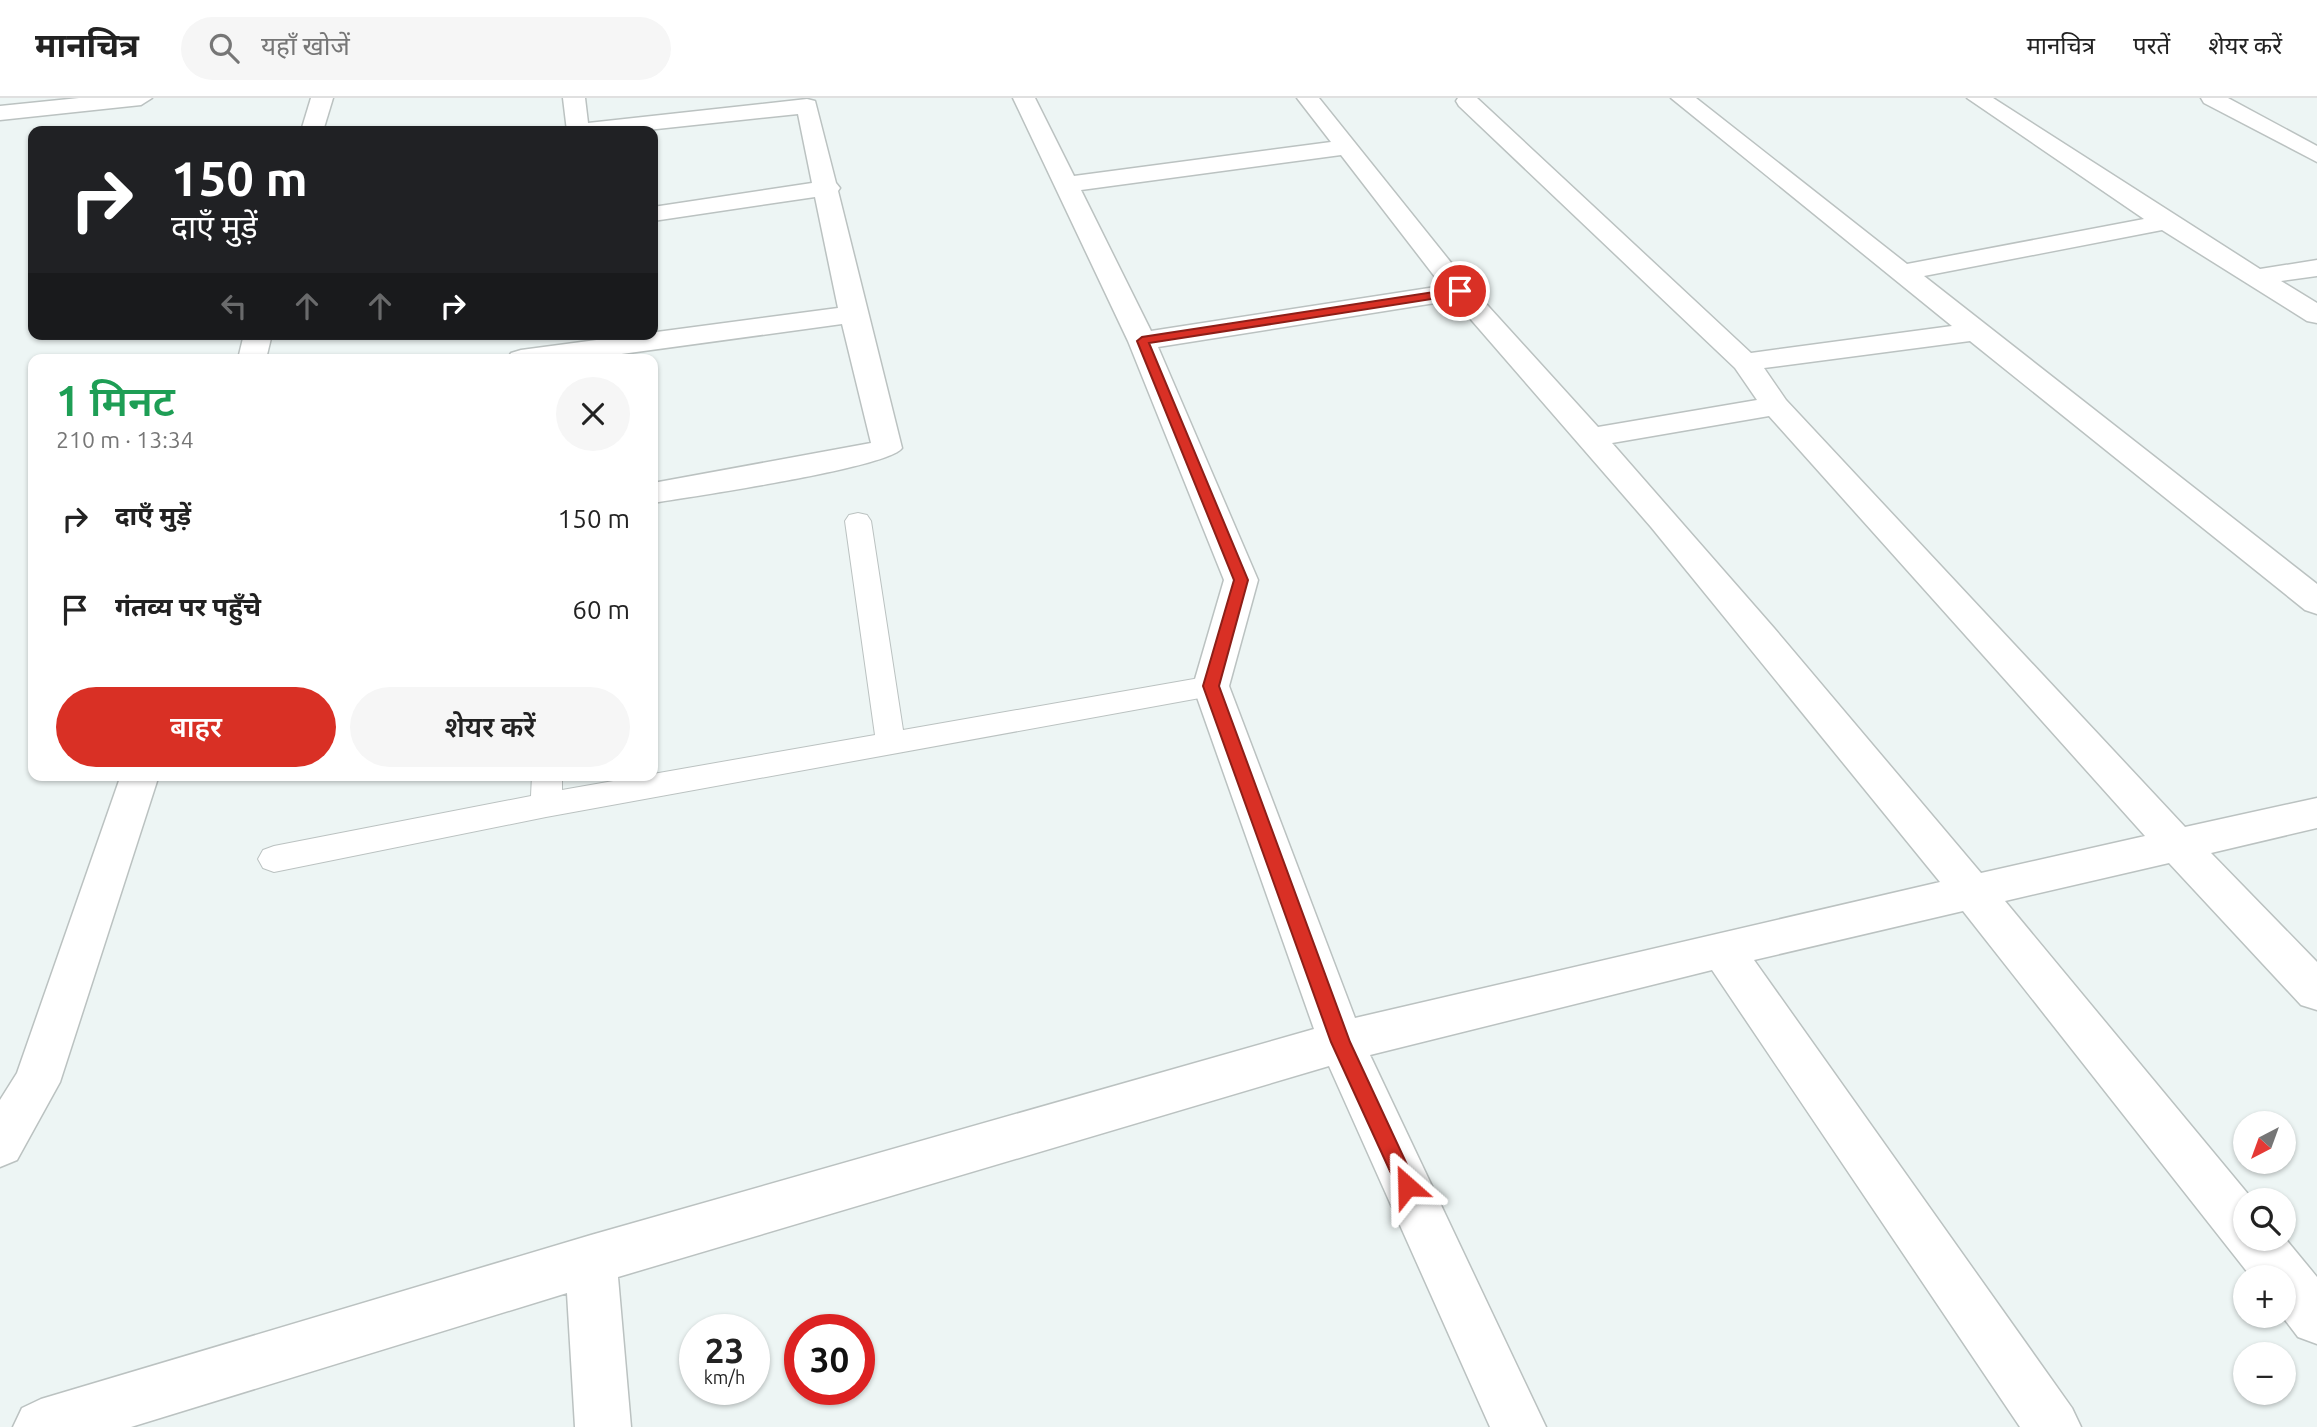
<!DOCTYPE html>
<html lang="hi">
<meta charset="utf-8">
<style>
:root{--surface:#fff;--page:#f6f6f6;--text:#222;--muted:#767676;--line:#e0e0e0;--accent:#d93025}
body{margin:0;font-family:Ubuntu,"Noto Sans Devanagari",sans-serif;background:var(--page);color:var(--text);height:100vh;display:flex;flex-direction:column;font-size:26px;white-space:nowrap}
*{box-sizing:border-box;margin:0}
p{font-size:23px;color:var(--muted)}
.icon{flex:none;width:38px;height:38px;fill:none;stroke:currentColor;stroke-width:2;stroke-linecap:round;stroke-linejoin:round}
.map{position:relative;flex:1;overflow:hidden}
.sheet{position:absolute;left:28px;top:256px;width:630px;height:427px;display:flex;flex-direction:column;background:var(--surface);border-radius:14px;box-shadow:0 2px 5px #0004}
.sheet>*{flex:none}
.top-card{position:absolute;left:28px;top:28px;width:630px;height:214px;border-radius:14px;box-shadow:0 2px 5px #0004;background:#202124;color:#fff;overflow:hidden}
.needle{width:46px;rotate:221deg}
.controls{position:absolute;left:2233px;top:1013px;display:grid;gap:14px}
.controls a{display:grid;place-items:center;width:63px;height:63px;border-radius:50%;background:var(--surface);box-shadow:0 2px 5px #0004;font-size:35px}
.speed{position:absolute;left:679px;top:1216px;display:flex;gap:14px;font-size:35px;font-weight:700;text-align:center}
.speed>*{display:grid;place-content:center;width:91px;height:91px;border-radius:50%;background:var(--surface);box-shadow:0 2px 5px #0004;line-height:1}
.speed small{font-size:18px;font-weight:400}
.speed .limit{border:10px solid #d22;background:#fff;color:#111}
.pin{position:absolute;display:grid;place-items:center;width:60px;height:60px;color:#fff;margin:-30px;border:4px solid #fff;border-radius:50%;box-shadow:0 2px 7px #0007}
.me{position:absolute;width:77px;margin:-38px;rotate:335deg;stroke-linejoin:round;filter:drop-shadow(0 0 5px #0008)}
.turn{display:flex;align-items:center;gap:24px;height:147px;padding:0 28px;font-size:32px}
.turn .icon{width:91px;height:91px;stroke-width:2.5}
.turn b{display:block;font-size:49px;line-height:60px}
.lanes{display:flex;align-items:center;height:66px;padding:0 28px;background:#0003;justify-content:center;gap:35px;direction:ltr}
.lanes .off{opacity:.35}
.round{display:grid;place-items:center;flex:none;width:74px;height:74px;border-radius:37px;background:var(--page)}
.head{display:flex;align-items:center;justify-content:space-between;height:119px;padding:0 28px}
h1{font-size:42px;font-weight:600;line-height:52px;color:#1e9e55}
.action{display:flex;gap:14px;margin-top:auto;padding:14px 28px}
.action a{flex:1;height:80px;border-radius:42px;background:var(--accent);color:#fff;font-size:28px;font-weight:600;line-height:80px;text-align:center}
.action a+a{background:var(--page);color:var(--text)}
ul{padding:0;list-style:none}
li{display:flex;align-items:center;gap:21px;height:91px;padding:0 28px}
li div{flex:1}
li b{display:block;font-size:26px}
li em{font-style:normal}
header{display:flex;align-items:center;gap:42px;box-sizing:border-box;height:98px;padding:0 35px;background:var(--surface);border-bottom:2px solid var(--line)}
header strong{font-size:33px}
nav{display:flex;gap:38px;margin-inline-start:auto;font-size:24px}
.search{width:490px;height:63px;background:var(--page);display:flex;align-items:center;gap:18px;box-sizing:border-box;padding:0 24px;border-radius:38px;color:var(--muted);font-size:26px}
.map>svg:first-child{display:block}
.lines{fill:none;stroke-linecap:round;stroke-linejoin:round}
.lane-casing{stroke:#bbc2c1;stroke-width:2}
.street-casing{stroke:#bbc2c1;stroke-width:3}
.lane{fill:#fff;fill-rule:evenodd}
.street{fill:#fff;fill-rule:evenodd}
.route{fill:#d93025;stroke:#8d1f18;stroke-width:2}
</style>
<header>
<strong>मानचित्र</strong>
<div class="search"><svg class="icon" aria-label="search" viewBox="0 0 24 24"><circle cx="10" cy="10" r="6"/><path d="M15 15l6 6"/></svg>यहाँ खोजें</div>
<nav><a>मानचित्र</a><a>परतें</a><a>शेयर करें</a></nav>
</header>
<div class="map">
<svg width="2317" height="1329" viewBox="0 0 2317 1329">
<rect width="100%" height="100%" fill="#edf5f4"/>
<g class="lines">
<defs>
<polygon id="lane" points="858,415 867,417 871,423 903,632 1211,578 1221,581 1225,588 1221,595 1211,598 546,719 274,774 263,770 258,761 263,752 274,748 531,698 532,677 562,677 562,692 875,637 845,423 849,417"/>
<g id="street">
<polygon points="79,0 152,0 141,7 0,22 0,8"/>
<polygon points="311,0 333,0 323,33 301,33"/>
<path d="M563 0H585L588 25 807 1 815 3 836 85 840 90 838 93 902 350C889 370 689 399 653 405V385L871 345 842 226 585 261H507L511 255 521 252 838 210 815 99 653 123V109L812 85 798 16 638 33H567Z"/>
<path d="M1013 0H1035L1074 78 1331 44 1297 0H1319L1469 187 1598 329 1757 302 1735 270 1459 8 1456 3 1458 0H1477L1751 255 1952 228 1671 0H1696L1907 166 2144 121 1967 0H1993L2260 171 2317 162V178L2281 183 2317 205V225L2307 223 2162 132 1924 178 2317 486V516L2305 512 1970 243 1764 270 1786 302 2185 729 2317 700V730L2211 755 2317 864V912L2301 907 2169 765 2005 803 2253 1102H2245V1141L2284 1139 2317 1179V1246L2298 1239 2282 1218 2284 1180H2252L1963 813 1754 862 2072 1310 2081 1329H2020L1712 872 1370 957 1546 1329H1490L1329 968 618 1179 631 1329H575L567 1195 131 1329H13L22 1310 41 1301 591 1137 1314 931 1193 588 1224 482 1128 243ZM1341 57 1442 188 1151 233 1081 92ZM1454 202 1651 429 1940 784 1355 920 1229 588 1258 482 1158 249ZM1769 318 2145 738 1981 775 1774 530 1612 345Z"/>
<polygon points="2201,0 2228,0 2317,48 2317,64 2204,5"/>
<polygon points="244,236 272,236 266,261 238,261"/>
<polygon points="121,677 159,677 60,984 17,1062 0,1069 0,1002 17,975"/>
</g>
</defs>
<!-- lane casing -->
<use href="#lane" class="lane-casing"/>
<!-- street casing -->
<use href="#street" class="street-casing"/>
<!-- lane -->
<use href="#lane" class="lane"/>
<!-- street -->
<use href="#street" class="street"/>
</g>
<!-- route -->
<polygon class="route" points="1460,190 1464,191 1464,196 1149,245 1248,482 1219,588 1350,944 1417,1088 1415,1095 1407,1098 1400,1095 1331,944 1203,588 1234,482 1137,243 1142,239"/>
</svg>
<div class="controls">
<a><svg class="needle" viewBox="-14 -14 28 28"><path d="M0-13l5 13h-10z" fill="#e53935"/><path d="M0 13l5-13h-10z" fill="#767676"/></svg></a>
<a><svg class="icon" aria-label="search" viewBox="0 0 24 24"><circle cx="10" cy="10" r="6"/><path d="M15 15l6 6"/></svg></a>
<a>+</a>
<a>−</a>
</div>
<div class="speed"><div>23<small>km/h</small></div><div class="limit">30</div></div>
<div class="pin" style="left:1460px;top:193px;background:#d93025"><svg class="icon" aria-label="arrive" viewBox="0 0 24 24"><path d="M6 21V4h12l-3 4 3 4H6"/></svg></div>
<svg class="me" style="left:1407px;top:1088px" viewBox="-20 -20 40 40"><path d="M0-17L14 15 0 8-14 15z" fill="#d93025" stroke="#fff" stroke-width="4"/></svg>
<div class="top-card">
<div class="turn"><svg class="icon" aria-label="right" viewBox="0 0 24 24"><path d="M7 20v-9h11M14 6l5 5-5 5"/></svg><div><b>150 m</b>दाएँ मुड़ें</div></div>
<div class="lanes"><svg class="icon off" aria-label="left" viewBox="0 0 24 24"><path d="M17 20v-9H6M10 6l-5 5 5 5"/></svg><svg class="icon off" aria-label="ahead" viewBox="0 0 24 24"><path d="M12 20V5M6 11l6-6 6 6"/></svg><svg class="icon off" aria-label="ahead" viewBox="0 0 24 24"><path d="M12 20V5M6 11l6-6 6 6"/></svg><svg class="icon" aria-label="right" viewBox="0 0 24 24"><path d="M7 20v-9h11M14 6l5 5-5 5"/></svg></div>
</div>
<section class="sheet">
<div class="head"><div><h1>1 मिनट</h1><p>210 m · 13:34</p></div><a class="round"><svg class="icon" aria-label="close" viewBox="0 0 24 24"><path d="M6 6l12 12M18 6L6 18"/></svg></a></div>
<ul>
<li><svg class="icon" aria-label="right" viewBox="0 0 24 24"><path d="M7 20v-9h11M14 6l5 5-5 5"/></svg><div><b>दाएँ मुड़ें</b></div><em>150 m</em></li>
<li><svg class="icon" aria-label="arrive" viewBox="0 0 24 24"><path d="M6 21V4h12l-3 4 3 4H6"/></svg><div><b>गंतव्य पर पहुँचे</b></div><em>60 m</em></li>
</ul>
<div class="action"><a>बाहर</a><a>शेयर करें</a></div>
</section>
</div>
